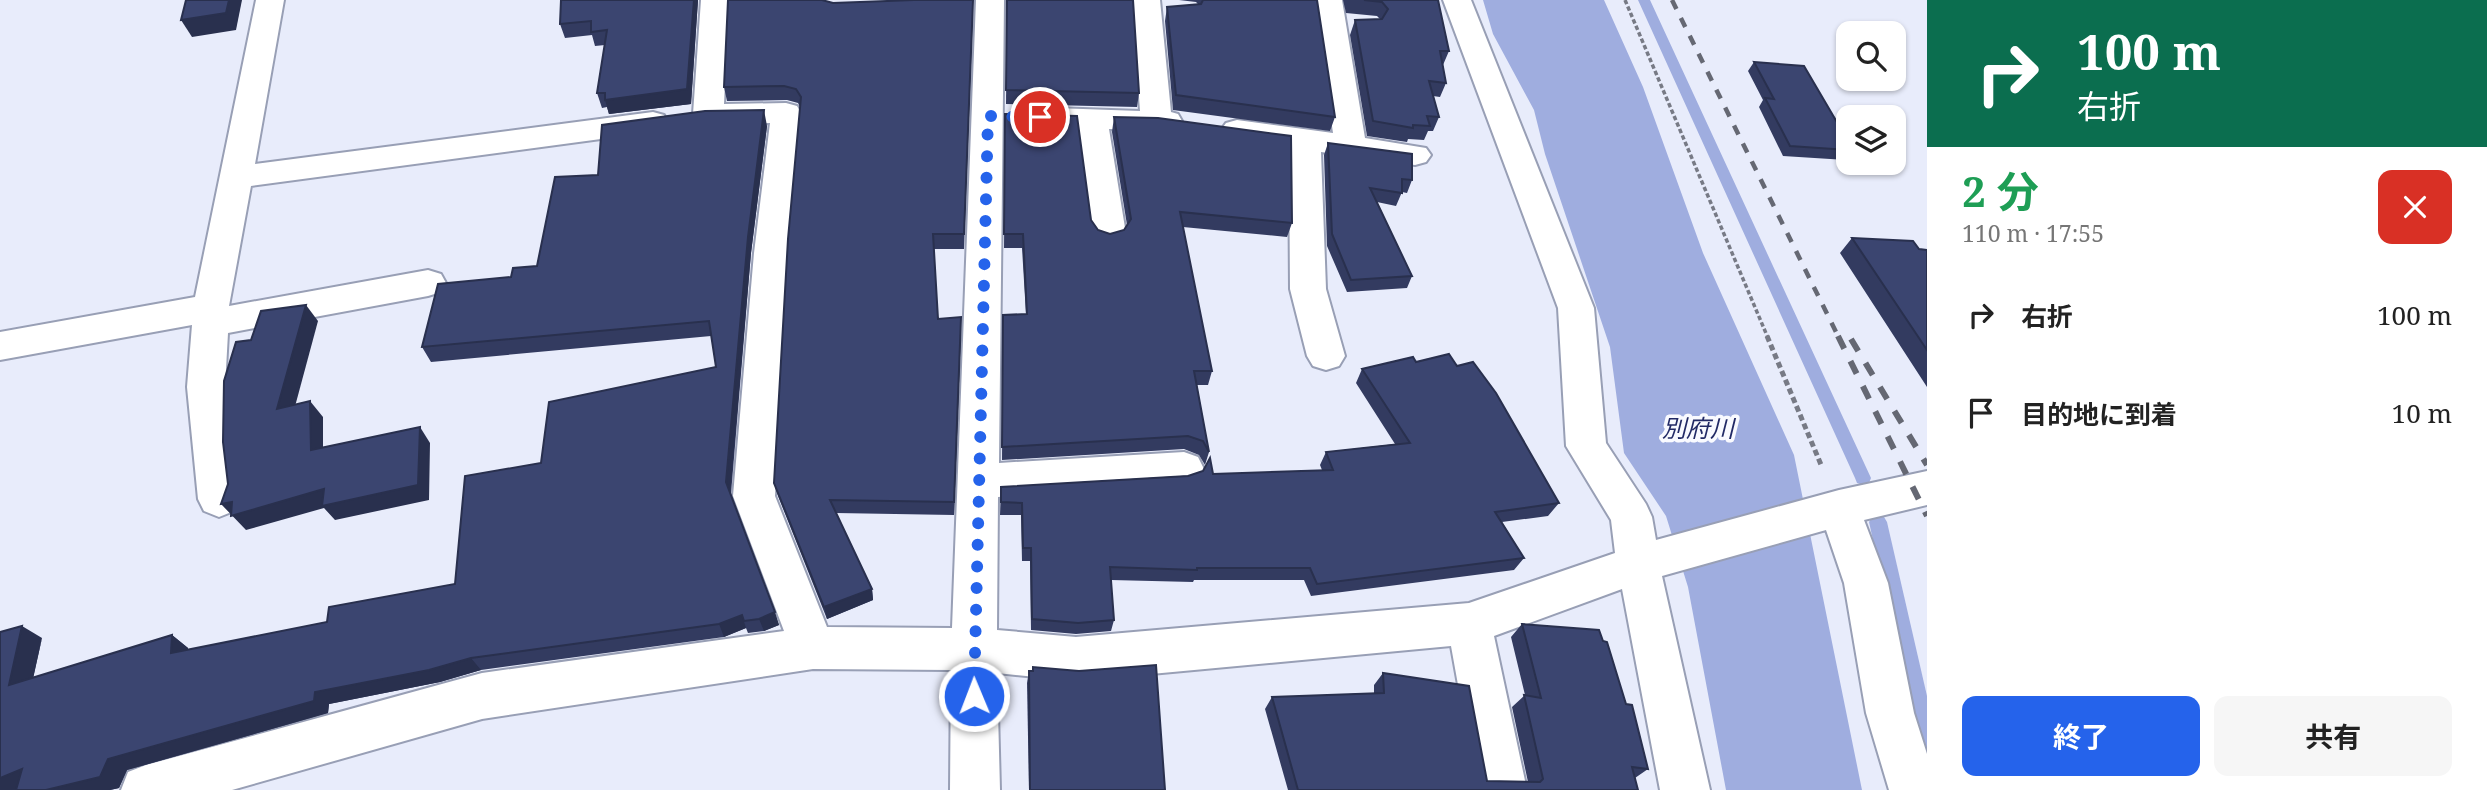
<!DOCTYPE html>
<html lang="ja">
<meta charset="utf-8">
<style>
:root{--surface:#fff;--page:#f6f6f6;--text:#222;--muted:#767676;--accent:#2563eb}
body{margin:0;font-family:"Noto Serif","Noto Sans JP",serif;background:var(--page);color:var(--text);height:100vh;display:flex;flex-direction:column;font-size:26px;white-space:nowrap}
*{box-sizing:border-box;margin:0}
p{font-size:23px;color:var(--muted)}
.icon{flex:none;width:38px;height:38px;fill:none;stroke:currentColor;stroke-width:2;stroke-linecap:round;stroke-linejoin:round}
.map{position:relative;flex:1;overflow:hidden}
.sheet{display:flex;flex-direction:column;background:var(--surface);width:560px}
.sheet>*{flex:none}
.banner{background:#0b6e4f;color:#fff;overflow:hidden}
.buttons{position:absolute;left:1836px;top:21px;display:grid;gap:14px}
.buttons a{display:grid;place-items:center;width:70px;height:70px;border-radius:14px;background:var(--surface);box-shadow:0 2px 5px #0004;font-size:35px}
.pin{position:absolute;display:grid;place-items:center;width:60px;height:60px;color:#fff;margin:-30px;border:4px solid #fff;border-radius:50%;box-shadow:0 2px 7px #0007}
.me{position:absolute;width:77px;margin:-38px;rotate:359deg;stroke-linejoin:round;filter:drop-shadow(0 0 5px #0008)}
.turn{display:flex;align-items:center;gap:24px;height:147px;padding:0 35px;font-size:32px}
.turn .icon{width:91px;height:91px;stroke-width:2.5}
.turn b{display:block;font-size:49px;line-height:60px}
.round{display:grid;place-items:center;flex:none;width:74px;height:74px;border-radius:14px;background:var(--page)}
.head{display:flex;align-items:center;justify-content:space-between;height:119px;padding:0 35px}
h1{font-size:42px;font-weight:700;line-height:52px;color:#1e9e55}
.action{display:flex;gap:14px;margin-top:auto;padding:14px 35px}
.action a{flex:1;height:80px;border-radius:14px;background:var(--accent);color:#fff;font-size:28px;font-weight:700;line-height:80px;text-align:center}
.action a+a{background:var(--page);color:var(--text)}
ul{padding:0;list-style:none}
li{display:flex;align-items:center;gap:21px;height:98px;padding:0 35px}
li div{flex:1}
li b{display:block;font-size:26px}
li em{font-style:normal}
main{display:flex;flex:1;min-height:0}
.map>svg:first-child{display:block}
.water{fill:#9faddf}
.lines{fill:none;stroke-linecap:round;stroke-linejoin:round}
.stream{fill:#9faddf;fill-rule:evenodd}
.minor-casing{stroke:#989fb5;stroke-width:4}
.path-far1{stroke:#777a85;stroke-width:3.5;stroke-dasharray:4.5 2.5;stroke-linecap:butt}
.path{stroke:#777a85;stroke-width:5;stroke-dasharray:6 3.5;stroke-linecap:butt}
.minor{fill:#fff;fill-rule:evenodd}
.rail-far1{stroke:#656873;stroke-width:4.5;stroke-dasharray:10 10;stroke-linecap:butt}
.rail{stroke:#656873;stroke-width:6;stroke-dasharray:14 14;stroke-linecap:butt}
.wall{fill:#333b60}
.shaded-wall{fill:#29304e}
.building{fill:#3b4570;stroke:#29304e;stroke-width:2}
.route{stroke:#2563eb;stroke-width:12;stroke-dasharray:0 21.6}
.labels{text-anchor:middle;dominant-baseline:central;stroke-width:7;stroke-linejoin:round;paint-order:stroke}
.water-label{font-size:24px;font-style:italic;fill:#222a66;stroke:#f9faff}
</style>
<main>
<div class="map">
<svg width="1927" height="790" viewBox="0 0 1927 790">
<rect width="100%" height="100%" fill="#e8ecfb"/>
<!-- water -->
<polygon class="water" points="1483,0 1604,0 1643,87 1703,253 1794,455 1862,790 1726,790 1688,587 1666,516 1624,453 1610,347 1545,154 1534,110 1493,34"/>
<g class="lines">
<!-- stream -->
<g class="stream">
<polygon points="1638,0 1650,0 1871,478 1869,483 1863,485 1857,483 1855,478"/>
<polygon points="1878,515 1884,517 1887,522 1927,696 1927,749 1920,746 1917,739 1869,522 1872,517"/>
</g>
<defs>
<g id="minor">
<polygon points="256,0 284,0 255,164 653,112 664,115 668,122 664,129 653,132 251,186 229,306 428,270 441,274 446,283 441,292 428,296 228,333 225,387 240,499 234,511 219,517 204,511 198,499 187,387 192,325 0,360 0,332 195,297"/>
<polygon points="701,0 729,0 724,104 786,103 797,106 801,113 788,253 775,496 827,627 952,628 976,0 1004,0 999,463 1184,452 1198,457 1204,469 1198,481 1184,486 998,497 997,630 1076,637 1469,603 1615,553 1611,520 1566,446 1558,308 1443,0 1471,0 1594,308 1606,443 1646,504 1652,517 1656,540 1839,490 1927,471 1927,505 1864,520 1888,583 1914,713 1927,754 1927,790 1889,790 1866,713 1844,583 1826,530 1662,576 1710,790 1660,790 1622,589 1494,636 1527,790 1477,790 1451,646 1076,681 997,673 1000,790 950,790 951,670 813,669 482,719 232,790 121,790 128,772 146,765 482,673 784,631 733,496 754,253 770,123 708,124 697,121 693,114"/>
<polygon points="1132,0 1160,0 1171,112 1178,114 1182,121 1178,128 1167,131 1109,129 1126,234 1121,242 1109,246 1097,242 1092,234 1078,128 1014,124 1010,117 1014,110 1025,107 1140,111"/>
<polygon points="1314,0 1342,0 1365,138 1426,148 1431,155 1426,162 1415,165 1321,152 1326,289 1345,356 1339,366 1326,370 1313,366 1307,356 1290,289 1289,147 1226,137 1221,130 1226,123 1237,120 1333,133"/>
</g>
</defs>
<!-- minor casing -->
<use href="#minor" class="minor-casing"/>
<!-- path-far1 -->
<polyline class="path-far1" points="1625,0 1768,338"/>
<!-- path -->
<polyline class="path" points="1767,336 1822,467"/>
<!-- minor -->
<use href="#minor" class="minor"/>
<!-- rail-far1 -->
<polyline class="rail-far1" points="1672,0 1839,338"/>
<!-- rail -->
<g class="rail">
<polyline points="1838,336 1927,516"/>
<polyline points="1851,339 1927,465"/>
</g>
</g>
<!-- wall -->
<g class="wall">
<polygon points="698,0 691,104 609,114 607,107 602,108 597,93 605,45 595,46 592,35 565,38 560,24"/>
<polygon points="1007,0 1139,93 1137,107 1006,104"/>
<polygon points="1179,0 1317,0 1335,117 1330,131 1173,110 1165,21 1167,7 1198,4 1196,2"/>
<polygon points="1343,0 1438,0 1449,51 1443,65 1446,83 1440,97 1433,96 1439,117 1433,131 1428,131 1424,140 1408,139 1407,142 1367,136 1350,35 1355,20 1380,19 1377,16 1346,13"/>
<polygon points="833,3 973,12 964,249 934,249 938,319 961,331 954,515 836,513 872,589 873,600 827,619 778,496 774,483 800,107 798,103 787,100 727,101 724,87"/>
<polygon points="1754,62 1848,141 1848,158 1846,160 1783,156 1759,107 1763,100 1748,71"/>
<polygon points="1114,117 1292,223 1287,237 1183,227 1212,371 1208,385 1197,385 1209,452 1205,465 1199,455 1184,449 1002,460 1003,329 1026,314 1022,248 1004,248 1005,129 1091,220 1098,230 1110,234 1124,230 1127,225 1112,132"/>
<polygon points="767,126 751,253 731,494 779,625 764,631 748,633 746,628 724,637 481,670 440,682 329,704 328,713 127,770 119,788 110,790 0,790 42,638 33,678 172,635 188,648 188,650 327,622 455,584 716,367 711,336 431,362 422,347 511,277 537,266 598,175"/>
<polygon points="1328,143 1412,180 1407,193 1402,192 1396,206 1377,202 1412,276 1407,288 1347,292 1327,246 1324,155"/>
<polygon points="1852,238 1919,249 1927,250 1927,387 1840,253"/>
<polygon points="1416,362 1559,503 1548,516 1502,522 1524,558 1514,570 1311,596 1304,580 1194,580 1193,582 1111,580 1114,620 1111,631 1076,634 1031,630 1030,561 1022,561 1021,515 1000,515 1001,487 1213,474 1322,470 1320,465 1326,452 1395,444 1356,383 1362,369"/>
<polygon points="1522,624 1626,704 1648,769 1635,778 1638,790 1288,790 1265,709 1272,697 1374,693 1374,685 1383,673 1487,781 1528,782 1512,707 1525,695 1511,637"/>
<polygon points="1029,671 1165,790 1029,790 1027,683"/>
</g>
<!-- shaded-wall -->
<g class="shaded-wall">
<polygon points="229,0 242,0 236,30 192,37 181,20"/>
<polygon points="694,0 698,0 691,104 609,114 605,100"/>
<polygon points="764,110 767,126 751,253 730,496 726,482 748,237"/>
<polygon points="306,305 318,321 290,425 277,409"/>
<polygon points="961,317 961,331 954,515 954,502"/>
<polygon points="310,401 323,417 323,465 311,450"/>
<polygon points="420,427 430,443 429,500 335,520 324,508 246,530 221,504 232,502 324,489"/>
<polygon points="872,589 873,600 827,619 824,607"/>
<polygon points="775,612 779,625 764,631 759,619"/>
<polygon points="742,615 746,628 724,637 719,624"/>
<polygon points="22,626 42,638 29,697 9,685"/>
<polygon points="172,635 188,648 187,665 171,653"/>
<polygon points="471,658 481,670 440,682 329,704 328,713 127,770 119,788 110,790 46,790 108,759 315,692"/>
<polygon points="22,769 16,790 0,790 0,778"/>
</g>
<!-- building -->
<g class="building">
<polygon points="186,0 229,0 226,13 181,20"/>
<polygon points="561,0 694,0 687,89 605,100 605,93 597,93 607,30 591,32 591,21 560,24"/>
<polygon points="728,0 822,0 833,3 914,0 973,0 964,234 933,234 938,319 961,317 954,502 830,500 872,589 824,607 774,483 788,239 801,97 796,89 784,86 724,87"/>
<polygon points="1007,0 1133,0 1139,93 1006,90"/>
<polygon points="1203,0 1317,0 1335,117 1176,95 1167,7 1201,4"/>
<polygon points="1364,0 1438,0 1449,51 1440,51 1446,83 1429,81 1439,117 1427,116 1430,126 1413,125 1413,128 1373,121 1355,20 1382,19 1388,9 1382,2"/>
<polygon points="1754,62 1804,66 1848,141 1848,150 1790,146 1765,98 1774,99"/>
<polygon points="764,110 748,237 726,482 775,612 759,619 744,621 742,615 719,624 471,658 429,670 315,692 314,701 108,759 100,777 46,790 16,790 22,769 0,778 0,632 22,626 9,685 172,635 171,653 327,622 329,607 455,584 465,476 541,463 549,402 716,367 709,321 422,347 438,284 511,277 513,268 537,266 555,177 598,175 602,125 705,111"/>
<polygon points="1005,114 1077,116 1091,220 1098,230 1110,234 1124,230 1131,219 1114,117 1158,118 1291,136 1292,223 1180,212 1212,371 1194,371 1209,452 1203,441 1188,436 1002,447 1003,315 1027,314 1023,234 1004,234"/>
<polygon points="1328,143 1412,154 1412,180 1402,179 1402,193 1370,188 1412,276 1351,280 1332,234"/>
<polygon points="1852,238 1913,241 1919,249 1927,250 1927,350"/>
<polygon points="306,305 277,409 310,401 311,450 420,427 418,485 322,506 324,489 231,516 232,502 221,504 228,484 223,442 224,381 236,342 251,340 261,311"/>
<polygon points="1449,354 1457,366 1473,362 1496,393 1559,503 1495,512 1524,558 1317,584 1310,568 1197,568 1197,570 1110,567 1114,620 1078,623 1032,619 1031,548 1023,548 1022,503 1001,502 1001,487 1188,476 1203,471 1210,458 1213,474 1333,470 1326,452 1410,443 1362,369 1413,357 1416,362"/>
<polygon points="1522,624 1599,630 1603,641 1607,642 1626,704 1632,705 1648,769 1632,767 1638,790 1298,790 1272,697 1384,693 1383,673 1469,686 1487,781 1540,782 1543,779 1524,695 1541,698"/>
<polygon points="1156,665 1165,790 1030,790 1029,671 1033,671 1033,667 1079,671"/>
</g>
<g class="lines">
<!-- route -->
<polyline class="route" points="974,696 988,116 1040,117"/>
</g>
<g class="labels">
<!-- water labels -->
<g class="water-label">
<text x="1698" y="427">別府川</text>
</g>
</g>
</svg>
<div class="buttons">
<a><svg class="icon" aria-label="search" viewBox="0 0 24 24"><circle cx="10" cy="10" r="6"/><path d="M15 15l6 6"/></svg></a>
<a><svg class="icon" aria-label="layers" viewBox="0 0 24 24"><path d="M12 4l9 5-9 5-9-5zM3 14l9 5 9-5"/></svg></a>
</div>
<div class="pin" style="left:1040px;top:117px;background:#d93025"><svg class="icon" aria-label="arrive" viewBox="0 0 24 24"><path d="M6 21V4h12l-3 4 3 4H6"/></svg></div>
<svg class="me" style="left:974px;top:696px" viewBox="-20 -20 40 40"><circle r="17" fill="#2563eb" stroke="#fff" stroke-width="3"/><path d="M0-11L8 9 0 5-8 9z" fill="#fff"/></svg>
</div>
<section class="sheet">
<div class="banner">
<div class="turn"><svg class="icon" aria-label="right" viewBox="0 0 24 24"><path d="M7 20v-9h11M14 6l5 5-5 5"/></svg><div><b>100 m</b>右折</div></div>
</div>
<div class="head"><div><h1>2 分</h1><p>110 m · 17:55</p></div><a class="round" style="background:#d93025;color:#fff"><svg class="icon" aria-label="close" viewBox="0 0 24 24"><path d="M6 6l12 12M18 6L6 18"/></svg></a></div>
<ul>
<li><svg class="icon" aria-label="right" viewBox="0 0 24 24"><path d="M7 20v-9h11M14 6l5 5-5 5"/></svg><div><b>右折</b></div><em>100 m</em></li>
<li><svg class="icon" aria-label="arrive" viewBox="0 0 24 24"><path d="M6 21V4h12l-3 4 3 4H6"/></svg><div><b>目的地に到着</b></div><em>10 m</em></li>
</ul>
<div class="action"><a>終了</a><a>共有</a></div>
</section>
</main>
